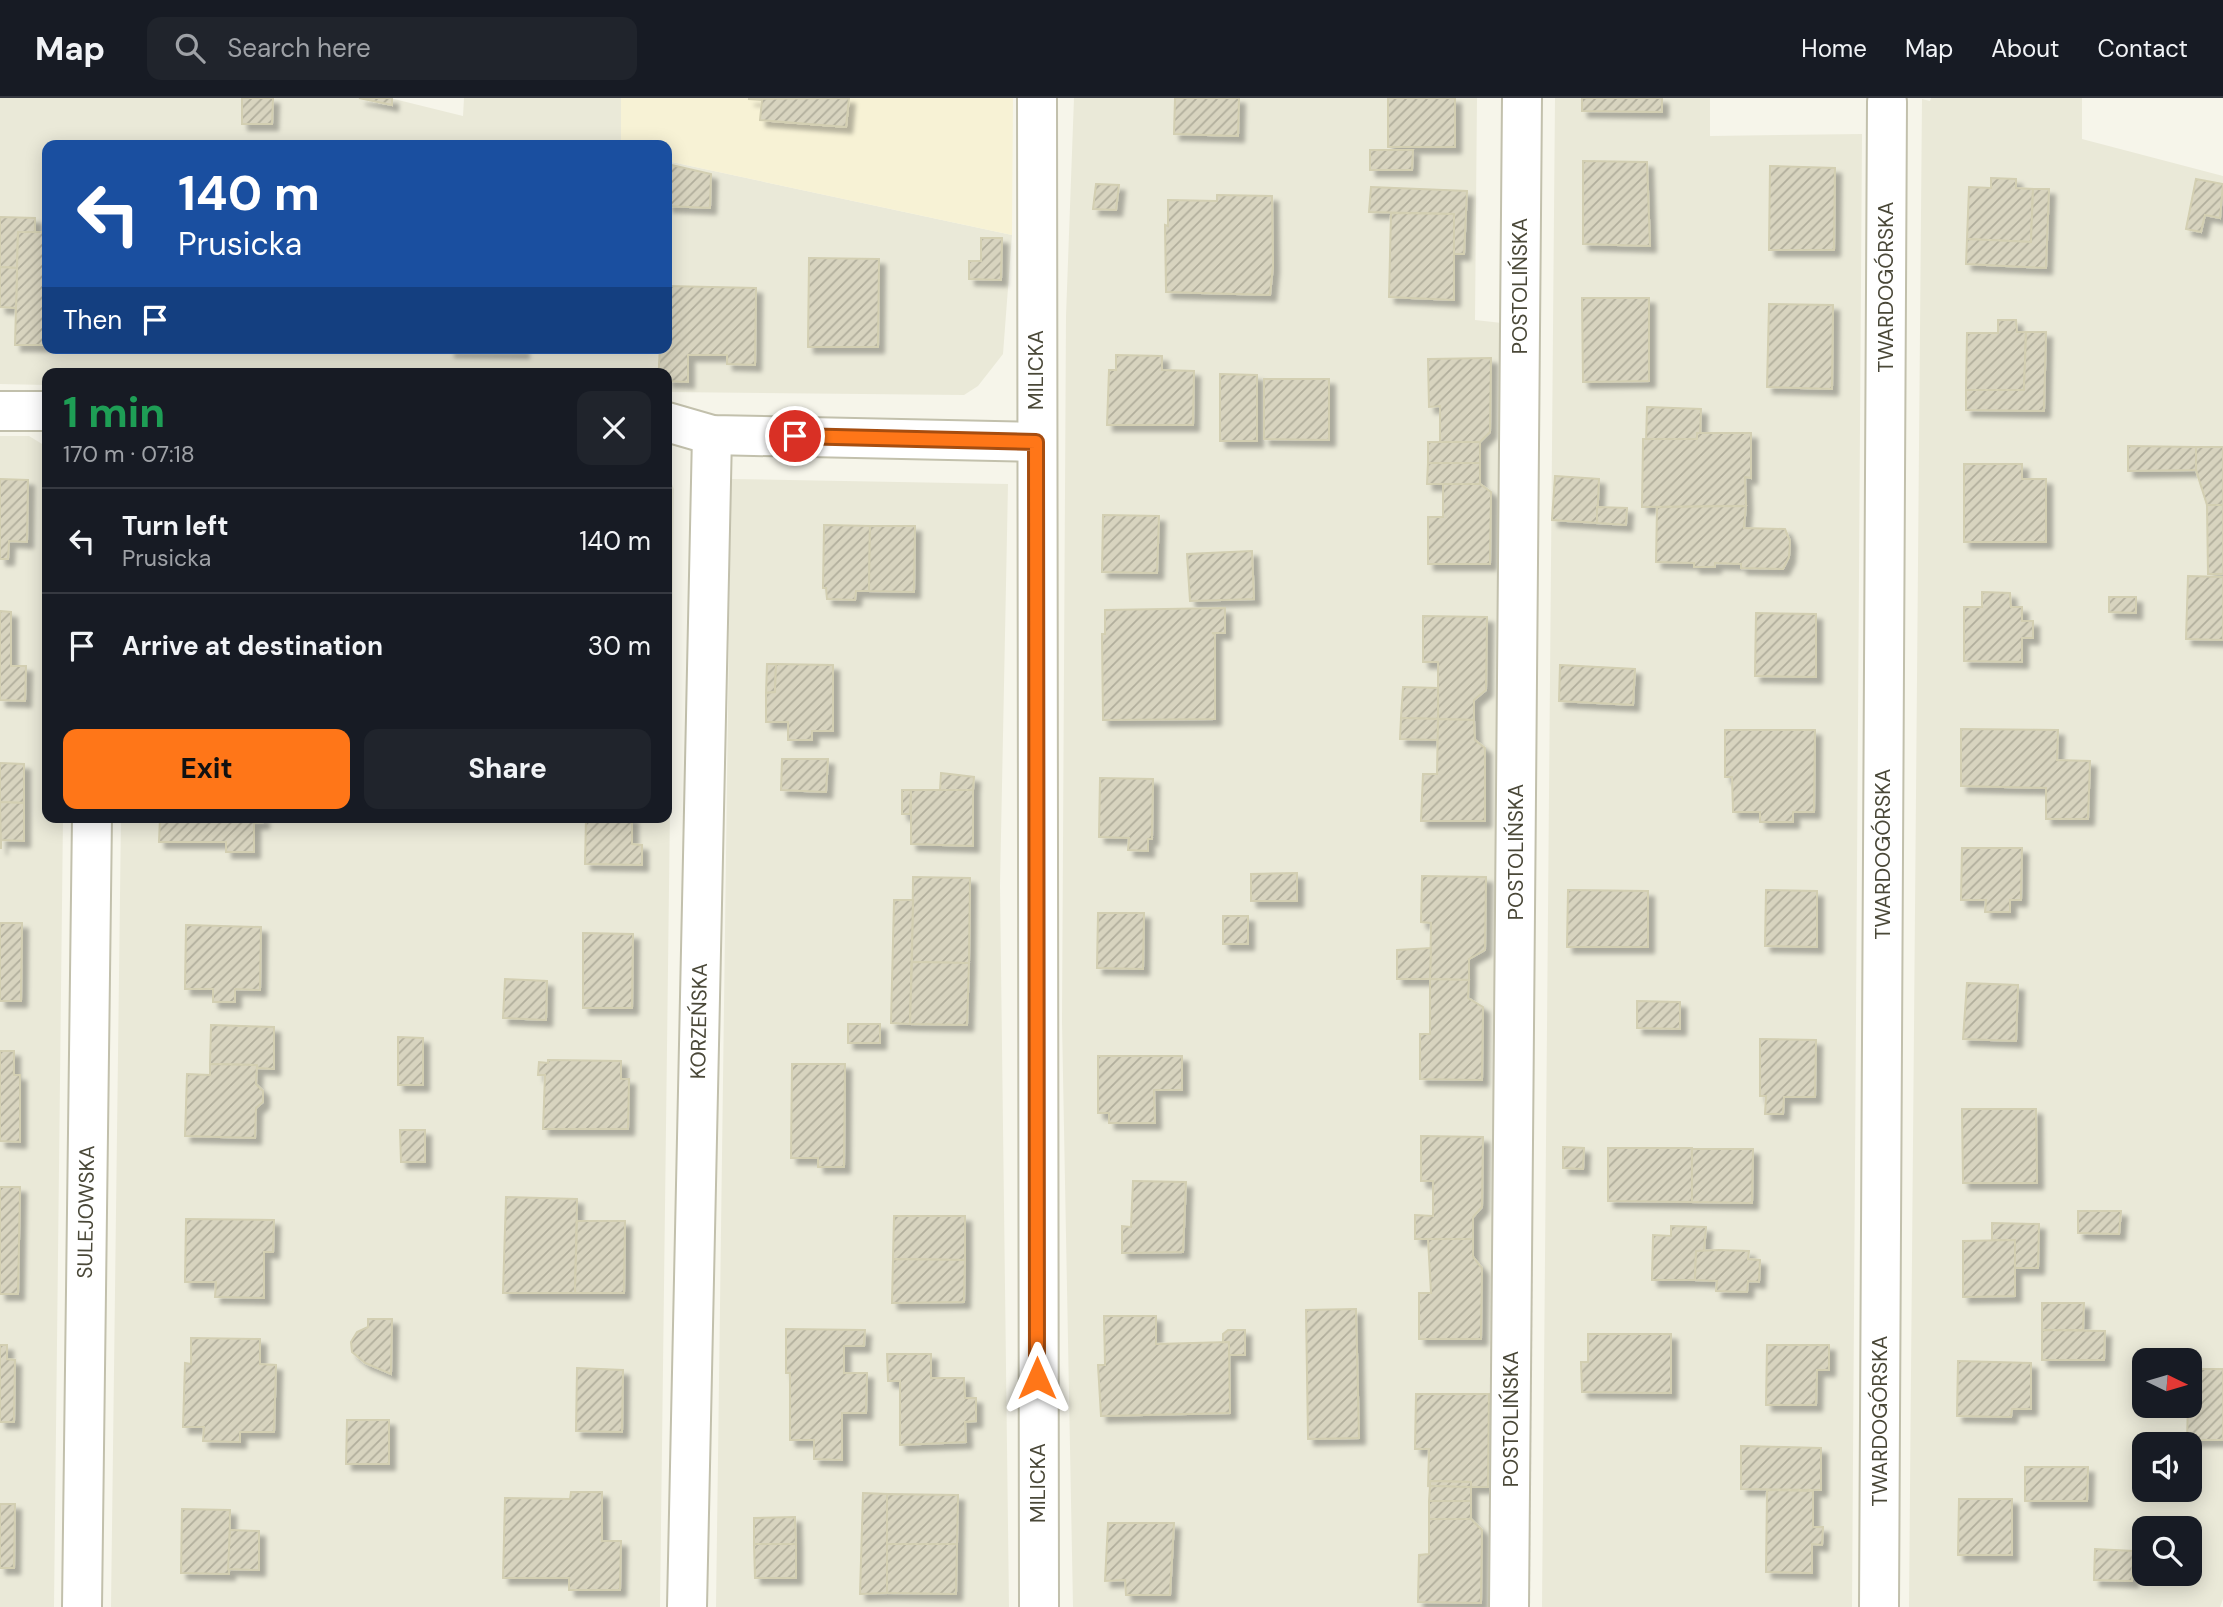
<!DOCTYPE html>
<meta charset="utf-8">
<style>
:root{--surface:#171b24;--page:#20242c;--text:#f1f3f6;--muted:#9ea1a6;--line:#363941;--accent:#ff7618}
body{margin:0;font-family:"DM Sans",sans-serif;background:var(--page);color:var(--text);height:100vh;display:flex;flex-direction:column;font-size:26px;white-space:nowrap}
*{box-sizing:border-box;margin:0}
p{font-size:23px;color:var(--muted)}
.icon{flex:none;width:38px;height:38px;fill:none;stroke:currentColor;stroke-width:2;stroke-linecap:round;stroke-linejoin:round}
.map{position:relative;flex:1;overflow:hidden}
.details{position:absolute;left:42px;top:270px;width:630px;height:455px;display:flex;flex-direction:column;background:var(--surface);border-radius:14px;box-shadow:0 4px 18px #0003}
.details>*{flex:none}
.top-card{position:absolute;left:42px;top:42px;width:630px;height:214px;border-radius:14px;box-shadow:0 4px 18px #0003;background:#1a4fa0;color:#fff;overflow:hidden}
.needle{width:46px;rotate:95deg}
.buttons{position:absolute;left:2132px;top:1250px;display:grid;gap:14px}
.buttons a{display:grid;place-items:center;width:70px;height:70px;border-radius:14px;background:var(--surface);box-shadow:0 4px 18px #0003;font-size:35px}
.pin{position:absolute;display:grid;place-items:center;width:60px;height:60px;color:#fff;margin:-30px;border:4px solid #fff;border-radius:50%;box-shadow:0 2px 7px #0007}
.me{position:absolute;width:77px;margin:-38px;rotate:0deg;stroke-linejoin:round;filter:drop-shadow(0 0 5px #0008)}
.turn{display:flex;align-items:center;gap:24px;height:147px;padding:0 21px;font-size:32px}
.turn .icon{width:91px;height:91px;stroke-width:2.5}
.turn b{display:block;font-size:49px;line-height:60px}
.then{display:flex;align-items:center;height:66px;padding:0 21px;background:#0003;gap:14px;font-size:26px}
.round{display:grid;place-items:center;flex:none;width:74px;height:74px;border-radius:14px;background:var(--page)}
.headline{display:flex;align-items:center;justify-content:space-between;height:119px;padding:0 21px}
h1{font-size:42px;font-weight:700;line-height:52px;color:#1e9e55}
.button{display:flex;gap:14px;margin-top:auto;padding:14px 21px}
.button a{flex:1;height:80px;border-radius:14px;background:var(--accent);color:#111;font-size:28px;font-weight:700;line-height:80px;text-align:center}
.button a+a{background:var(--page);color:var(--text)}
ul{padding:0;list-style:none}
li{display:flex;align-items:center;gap:21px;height:105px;padding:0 21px;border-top:2px solid var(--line)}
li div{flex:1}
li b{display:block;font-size:26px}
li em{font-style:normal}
header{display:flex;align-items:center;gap:42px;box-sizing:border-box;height:98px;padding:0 35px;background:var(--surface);border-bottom:2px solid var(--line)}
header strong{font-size:33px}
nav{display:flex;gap:38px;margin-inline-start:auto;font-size:24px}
.search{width:490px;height:63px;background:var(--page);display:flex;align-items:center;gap:18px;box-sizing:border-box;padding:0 24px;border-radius:14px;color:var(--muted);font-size:26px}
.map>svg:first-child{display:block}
.residential{fill:#eae9d8;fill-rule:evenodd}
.commercial{fill:#f7f2d5}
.building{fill:url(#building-hatch);stroke:#d3cfb2;stroke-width:2;filter:url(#shadow)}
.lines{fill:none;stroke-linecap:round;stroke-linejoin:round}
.minor-casing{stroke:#c2c0ac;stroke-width:42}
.minor{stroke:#fff;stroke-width:38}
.route-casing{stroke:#a64d10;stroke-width:18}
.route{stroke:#ff7618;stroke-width:12}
.labels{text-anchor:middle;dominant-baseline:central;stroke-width:7;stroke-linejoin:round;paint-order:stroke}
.street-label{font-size:21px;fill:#4a4838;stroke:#fff}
</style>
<header>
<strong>Map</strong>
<div class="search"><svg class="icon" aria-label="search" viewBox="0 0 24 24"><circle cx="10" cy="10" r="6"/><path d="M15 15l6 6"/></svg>Search here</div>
<nav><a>Home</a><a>Map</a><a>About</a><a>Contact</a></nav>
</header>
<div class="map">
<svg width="2223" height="1509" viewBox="0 0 2223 1509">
<defs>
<pattern id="building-hatch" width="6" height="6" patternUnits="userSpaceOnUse" patternTransform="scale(1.75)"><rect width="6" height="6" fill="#d8d4bf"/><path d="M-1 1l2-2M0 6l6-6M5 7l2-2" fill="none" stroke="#b1ae9c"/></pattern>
<filter id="shadow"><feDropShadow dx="6" dy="6" stdDeviation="2" flood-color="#0004"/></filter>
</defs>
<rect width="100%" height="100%" fill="#f6f5ea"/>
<!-- residential -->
<g class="residential">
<polygon points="0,0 390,0 463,18 464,0 621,0 621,47 47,47 47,250 667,250 667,63 1012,137 1003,256 978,288 964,297 667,294 667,275 47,275 47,287 0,286"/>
<polygon points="1074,0 1477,0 1475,222 1502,225 1489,1509 1073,1509 1062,924 1066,218"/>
<polygon points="1555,0 1710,0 1710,38 1862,36 1852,1509 1542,1509"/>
<path d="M1931 0H2082V41L2223 78V1501L2220 1509H1909L1922 1 1930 3ZM2144 1262H2189V1307H2144ZM2144 1346H2189V1391H2144ZM2144 1430H2189V1475H2144Z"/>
<polygon points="0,338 29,338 47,349 47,719 63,719 54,1509 0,1509"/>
<polygon points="667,374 674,391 660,1509 111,1509 121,719 667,719"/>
<polygon points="731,381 1008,386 1000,788 1009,1509 716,1509"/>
</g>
<!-- commercial -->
<polygon class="commercial" points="621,0 1013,0 1012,137 667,63 667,47 621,47"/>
<!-- building -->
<g class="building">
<polygon points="242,0 273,0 272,26 242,26"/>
<polygon points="359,0 392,0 392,7"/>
<polygon points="849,0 846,29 760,22 762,2 748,1"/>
<polygon points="1175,0 1239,0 1238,38 1174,36"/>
<rect x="1388" y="0" width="67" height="49"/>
<polygon points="1582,0 1662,0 1662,14 1582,13"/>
<polygon points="1370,52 1413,52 1412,72 1370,72"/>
<polygon points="1583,63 1647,64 1650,148 1583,146"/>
<polygon points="667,66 711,76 710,110 667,108"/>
<polygon points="1770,68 1835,70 1834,152 1769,152"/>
<polygon points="1991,80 2016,81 2016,90 2033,91 2031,144 1967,141 1969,89 1991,90"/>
<polygon points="2196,81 2223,86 2220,120 2205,117 2201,134 2186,131"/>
<polygon points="1096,86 1119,87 1116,112 1093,111"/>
<polygon points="1371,89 1467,93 1464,156 1454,156 1454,116 1369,114"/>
<polygon points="2033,91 2049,91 2046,170 1966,166 1967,141 2031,144"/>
<polygon points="1217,97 1272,98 1273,168 1270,197 1166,194 1165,127 1168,128 1168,102 1217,103"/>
<polygon points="1391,115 1454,116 1454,202 1389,199"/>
<polygon points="0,119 35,120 35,134 18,134 17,170 0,169"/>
<polygon points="18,134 47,134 47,247 15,247"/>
<polygon points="981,140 1002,140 1001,182 969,181 969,163 981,163"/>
<polygon points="809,160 879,161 878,249 808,249"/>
<polygon points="0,169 17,170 16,210 0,209"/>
<polygon points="667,188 756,190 755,267 727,266 727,257 688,257 688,284 667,283 667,275 659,275 659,266 660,250 667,250"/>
<polygon points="1582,200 1649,200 1649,283 1583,284"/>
<polygon points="1769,206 1833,207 1832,291 1767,289"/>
<polygon points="1998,222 2016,222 2017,234 2026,234 2024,292 1966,292 1967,235 1998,235"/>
<polygon points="2026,234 2046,234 2044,313 1966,312 1966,292 2024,292"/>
<polygon points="449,250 523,250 523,254 449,253"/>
<polygon points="1116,257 1162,258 1162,272 1194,273 1193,327 1107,327 1109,272 1116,272"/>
<polygon points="1491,260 1490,334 1480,344 1440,345 1440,308 1429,309 1428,261"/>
<polygon points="1220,276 1257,277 1257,343 1220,343"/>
<polygon points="1264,281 1329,281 1329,342 1264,341"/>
<polygon points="1647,309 1701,311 1700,343 1646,344"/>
<polygon points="1697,335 1751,335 1751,380 1745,379 1746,408 1642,409 1643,341 1697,341"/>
<rect x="1428" y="344" width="52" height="21"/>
<polygon points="2128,348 2196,349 2196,372 2128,373"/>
<polygon points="2196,349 2223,349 2223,407 2207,407 2196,372"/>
<polygon points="1428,365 1480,365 1480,386 1427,386"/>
<polygon points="1964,366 2022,366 2022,381 2046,381 2046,444 1964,444"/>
<polygon points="1555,378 1599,381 1597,425 1552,422"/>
<polygon points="0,381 28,382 27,444 9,443 8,461 0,461"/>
<polygon points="1443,386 1480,386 1491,394 1490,466 1428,466 1428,419 1443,419"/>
<polygon points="2207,407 2223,407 2223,476 2208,476"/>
<polygon points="1746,408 1744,430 1785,431 1790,443 1789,459 1783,471 1741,470 1741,466 1715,465 1715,469 1694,469 1694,465 1656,464 1657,409"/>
<polygon points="1597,409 1627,410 1626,427 1597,425"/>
<polygon points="1103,417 1159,418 1157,475 1102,474"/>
<polygon points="824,427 870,428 869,493 856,493 855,502 827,501 826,490 823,490"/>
<polygon points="870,428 915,428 914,494 869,493"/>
<polygon points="1252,453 1254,501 1190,503 1187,456"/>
<polygon points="2188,478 2223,479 2223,542 2186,541"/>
<polygon points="1982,494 2010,495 2011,509 2022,509 2022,523 2033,523 2033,540 2022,540 2022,564 1964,563 1964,509 1982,509"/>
<polygon points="2109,499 2136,499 2136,515 2109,514"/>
<polygon points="1225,510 1225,535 1212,535 1215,536 1215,621 1103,622 1102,536 1105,536 1105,512"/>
<polygon points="0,513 11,514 11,568 26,568 25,603 0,602"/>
<polygon points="1756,515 1816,516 1816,579 1755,578"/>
<polygon points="1423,518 1487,519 1486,592 1474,602 1474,622 1438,621 1438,564 1423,564"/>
<polygon points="767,566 776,566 775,594 766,595"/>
<polygon points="776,566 833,567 833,633 812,633 812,642 788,642 788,624 766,624 766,595 775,594"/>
<polygon points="1560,567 1635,571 1633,607 1559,603"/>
<polygon points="1403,589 1438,590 1438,621 1401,620"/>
<polygon points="1401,620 1438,621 1438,642 1400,641"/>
<polygon points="1438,621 1474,622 1475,642 1485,650 1485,723 1421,723 1423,676 1437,676"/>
<polygon points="1961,631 2058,632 2057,662 2090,663 2088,721 2046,721 2046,690 1961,688"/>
<polygon points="1725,632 1815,632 1814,714 1793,714 1793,724 1760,724 1760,714 1733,714 1732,679 1725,679"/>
<polygon points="782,661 828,661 826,694 781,692"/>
<polygon points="0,665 24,666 24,705 0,704"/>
<polygon points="941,675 974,679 973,692 940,692"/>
<polygon points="1100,680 1153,681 1152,741 1148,741 1148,753 1128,752 1129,740 1099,739"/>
<polygon points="902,692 911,692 910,716 902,716"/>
<polygon points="911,692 973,692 973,748 911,746"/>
<polygon points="0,704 24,705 24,743 1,742 1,751"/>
<polygon points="160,719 263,719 263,724 254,725 254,754 226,754 226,744 159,744"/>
<polygon points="586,719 632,719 632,746 642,747 642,767 585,766"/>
<polygon points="1962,750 2022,750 2021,802 2010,802 2010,814 1985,814 1986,802 1961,802"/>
<polygon points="1297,775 1297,803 1251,803 1251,776"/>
<polygon points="1422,778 1486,779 1485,852 1469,861 1469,882 1430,881 1431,825 1421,824"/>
<polygon points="913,779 970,780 969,865 912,864"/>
<polygon points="1568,792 1648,793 1648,849 1567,849"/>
<polygon points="1766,792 1817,793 1817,849 1765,848"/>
<polygon points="894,802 913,802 910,926 891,925"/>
<polygon points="1098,815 1144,815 1143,871 1097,870"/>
<rect x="1223" y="818" width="25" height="28"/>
<polygon points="0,825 22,825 21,903 0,903"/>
<polygon points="186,827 261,829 260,892 235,891 235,904 213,904 213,891 185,891"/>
<polygon points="583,835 633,836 632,910 583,910"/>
<polygon points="1431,850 1430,881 1397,881 1397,852"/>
<polygon points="912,864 969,865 967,927 910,926"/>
<polygon points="505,881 547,883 546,922 503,920"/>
<polygon points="1430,881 1469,882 1468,900 1483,909 1482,982 1420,981 1420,936 1430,936"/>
<polygon points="1967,885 2018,887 2016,943 1963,941"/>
<polygon points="1637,903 1680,904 1680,931 1637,930"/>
<rect x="848" y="926" width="32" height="19"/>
<polygon points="211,927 274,929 274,971 257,970 257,967 210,966"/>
<polygon points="398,939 423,940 423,987 398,987"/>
<polygon points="1760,941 1816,942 1815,999 1784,999 1783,1016 1765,1016 1766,998 1760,998"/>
<polygon points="0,953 14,953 14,977 20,977 20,1044 0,1043"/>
<polygon points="1098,958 1182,958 1182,992 1154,992 1155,1025 1109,1025 1109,1015 1098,1015"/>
<polygon points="548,962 621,963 621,981 629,981 628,1031 543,1031 545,977 538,977 539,964 548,965"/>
<polygon points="210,966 257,967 256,986 263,993 263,1004 256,1010 255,1040 185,1038 187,976 210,977"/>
<polygon points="792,966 845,966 844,1069 818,1069 818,1060 791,1060"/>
<polygon points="1962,1011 2036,1011 2037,1085 1963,1085"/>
<polygon points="400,1032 425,1032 425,1064 401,1064"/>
<polygon points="1421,1038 1483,1039 1482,1109 1473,1119 1473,1141 1415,1141 1415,1117 1433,1118 1433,1083 1421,1083"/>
<polygon points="1563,1049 1584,1050 1583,1071 1563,1070"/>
<polygon points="1608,1050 1692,1050 1692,1104 1608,1103"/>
<polygon points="1692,1051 1753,1051 1752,1105 1692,1104"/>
<polygon points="1133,1083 1186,1084 1183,1154 1122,1155 1122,1128 1131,1129"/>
<polygon points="0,1089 20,1089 18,1196 0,1196"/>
<polygon points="506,1099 577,1101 575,1195 503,1195"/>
<polygon points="2078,1113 2121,1113 2119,1136 2078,1135"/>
<polygon points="894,1118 965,1118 965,1162 893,1161"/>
<polygon points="186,1121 274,1122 273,1154 264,1154 264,1200 215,1199 216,1184 185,1184"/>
<polygon points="577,1123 625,1123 624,1195 575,1195"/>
<polygon points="1992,1125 2039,1126 2038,1170 2015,1170 2015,1142 1992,1142"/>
<polygon points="1671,1128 1706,1129 1704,1153 1696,1153 1695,1182 1652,1182 1653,1137 1671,1138"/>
<polygon points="1428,1141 1473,1141 1473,1159 1482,1170 1481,1241 1419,1241 1419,1195 1431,1195"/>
<polygon points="2015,1142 2015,1198 1963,1199 1963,1143"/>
<polygon points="1719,1152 1749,1153 1748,1161 1760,1162 1759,1184 1748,1183 1747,1194 1716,1193 1717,1183 1695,1182 1696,1153"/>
<polygon points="893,1161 965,1162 964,1204 892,1205"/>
<polygon points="2042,1205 2084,1205 2083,1232 2042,1232"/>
<polygon points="1356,1211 1359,1340 1308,1341 1306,1212"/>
<polygon points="1104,1218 1156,1218 1156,1246 1229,1244 1230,1315 1101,1318 1098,1267 1105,1267"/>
<polygon points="368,1221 392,1221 391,1276 365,1265 352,1254 351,1244 357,1234 368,1229"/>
<polygon points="786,1231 865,1232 864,1248 844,1248 844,1275 867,1275 866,1315 842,1315 842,1362 814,1361 814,1342 790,1342 790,1275 786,1275"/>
<polygon points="1228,1232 1245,1232 1245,1257 1229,1257 1229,1244 1223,1244 1223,1236"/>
<polygon points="2042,1232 2105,1233 2104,1262 2042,1262"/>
<polygon points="1588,1236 1671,1236 1671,1295 1582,1294 1581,1264 1588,1264"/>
<polygon points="191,1240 260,1241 260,1266 276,1267 274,1334 240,1334 240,1344 203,1343 204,1329 183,1329 185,1265 191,1266"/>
<polygon points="0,1247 7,1247 7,1261 15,1262 14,1324 0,1324"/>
<polygon points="1767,1247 1829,1247 1829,1272 1817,1272 1816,1307 1766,1307"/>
<polygon points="887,1256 931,1256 931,1280 964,1280 965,1300 976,1300 976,1323 965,1324 966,1344 900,1347 900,1283 888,1283"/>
<polygon points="1958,1263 2031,1265 2031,1311 2012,1311 2011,1319 1957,1318"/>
<polygon points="577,1270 623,1272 622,1334 576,1333"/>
<polygon points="2189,1271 2223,1271 2223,1342 2187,1342"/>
<polygon points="1416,1296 1489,1296 1488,1389 1471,1389 1471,1384 1430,1383 1428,1389 1429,1351 1415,1351"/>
<polygon points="347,1322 389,1322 389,1366 346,1366"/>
<polygon points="1741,1348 1821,1350 1821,1392 1741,1391"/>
<polygon points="2025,1369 2088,1369 2087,1403 2025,1403"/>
<polygon points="1430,1383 1471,1384 1471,1389 1458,1389 1430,1388"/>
<polygon points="1430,1388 1471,1389 1471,1403 1429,1403"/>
<polygon points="1767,1392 1813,1393 1813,1429 1823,1429 1822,1447 1812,1446 1812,1475 1766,1474"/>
<polygon points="571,1394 602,1394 602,1443 621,1443 620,1492 569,1492 569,1480 503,1480 505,1400 570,1401"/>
<polygon points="863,1395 887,1396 887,1495 860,1496"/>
<polygon points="887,1396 958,1397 957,1446 887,1446"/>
<polygon points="1959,1401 2012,1401 2012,1457 1958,1457"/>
<rect x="1429" y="1403" width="42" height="18"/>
<polygon points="0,1406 15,1406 14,1470 0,1470"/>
<polygon points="182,1411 230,1412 229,1476 181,1475"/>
<polygon points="795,1419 796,1446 754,1446 754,1420"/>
<polygon points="1429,1421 1471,1421 1482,1432 1481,1505 1418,1504 1419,1457 1429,1456"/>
<polygon points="1108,1425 1174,1425 1170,1497 1126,1497 1125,1482 1105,1483"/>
<polygon points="230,1432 259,1433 259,1472 228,1471"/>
<polygon points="754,1446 796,1446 796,1480 755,1480"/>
<polygon points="887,1446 957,1446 956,1496 887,1495"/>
<polygon points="2095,1451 2133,1453 2132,1483 2094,1482"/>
</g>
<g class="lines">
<defs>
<g id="minor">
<polyline points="1037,0 1039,1509"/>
<polyline points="0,313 47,313"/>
<polyline points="667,324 712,337 1036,344"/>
<polyline points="82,1509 92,719"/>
<polyline points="687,1509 712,337"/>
<polyline points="1509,1509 1522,0"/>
<polyline points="1879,1509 1887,4"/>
</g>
</defs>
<!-- minor casing -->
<use href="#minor" class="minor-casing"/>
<!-- minor -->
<use href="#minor" class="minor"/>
</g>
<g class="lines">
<defs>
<polyline id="route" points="795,338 1036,344 1037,1280"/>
</defs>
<!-- route casing -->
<use href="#route" class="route-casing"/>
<!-- route -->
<use href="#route" class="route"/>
</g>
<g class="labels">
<!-- street labels -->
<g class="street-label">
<text transform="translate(1520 188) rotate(-90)">POSTOLIŃSKA</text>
<text transform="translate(1886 189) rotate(-90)">TWARDOGÓRSKA</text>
<text transform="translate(1036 272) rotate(-90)">MILICKA</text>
<text transform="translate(1516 754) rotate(-90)">POSTOLIŃSKA</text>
<text transform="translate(1883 756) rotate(-90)">TWARDOGÓRSKA</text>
<text transform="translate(699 923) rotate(-89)">KORZEŃSKA</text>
<text transform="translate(86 1114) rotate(-89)">SULEJOWSKA</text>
<text transform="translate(1511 1321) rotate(-90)">POSTOLIŃSKA</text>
<text transform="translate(1880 1323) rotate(-90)">TWARDOGÓRSKA</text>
<text transform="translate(1038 1385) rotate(-90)">MILICKA</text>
</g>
</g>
</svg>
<div class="buttons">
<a><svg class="needle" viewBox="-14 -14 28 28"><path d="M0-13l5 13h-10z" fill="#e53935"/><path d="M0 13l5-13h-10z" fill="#9ea1a6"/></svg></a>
<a><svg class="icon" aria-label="sound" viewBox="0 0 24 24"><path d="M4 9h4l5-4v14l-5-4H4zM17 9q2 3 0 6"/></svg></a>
<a><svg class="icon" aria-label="search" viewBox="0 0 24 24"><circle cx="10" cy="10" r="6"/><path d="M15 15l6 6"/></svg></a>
</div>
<div class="pin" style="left:795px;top:338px;background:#d93025"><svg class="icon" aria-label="arrive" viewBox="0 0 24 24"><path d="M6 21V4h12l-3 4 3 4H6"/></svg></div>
<svg class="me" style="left:1037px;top:1280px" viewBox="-20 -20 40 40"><path d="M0-17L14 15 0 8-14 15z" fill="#ff7618" stroke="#fff" stroke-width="4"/></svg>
<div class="top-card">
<div class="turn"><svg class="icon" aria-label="left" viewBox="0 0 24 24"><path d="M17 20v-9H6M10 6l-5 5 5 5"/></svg><div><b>140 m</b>Prusicka</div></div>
<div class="then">Then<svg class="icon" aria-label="arrive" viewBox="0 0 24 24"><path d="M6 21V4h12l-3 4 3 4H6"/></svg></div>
</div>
<section class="details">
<div class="headline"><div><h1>1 min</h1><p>170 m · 07:18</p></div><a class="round"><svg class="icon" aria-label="close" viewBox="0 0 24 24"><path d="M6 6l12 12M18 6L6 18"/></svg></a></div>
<ul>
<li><svg class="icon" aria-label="left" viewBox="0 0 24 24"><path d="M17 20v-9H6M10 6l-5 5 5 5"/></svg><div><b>Turn left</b><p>Prusicka</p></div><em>140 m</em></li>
<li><svg class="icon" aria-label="arrive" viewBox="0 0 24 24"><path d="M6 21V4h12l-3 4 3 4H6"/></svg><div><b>Arrive at destination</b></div><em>30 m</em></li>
</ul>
<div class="button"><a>Exit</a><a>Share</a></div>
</section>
</div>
